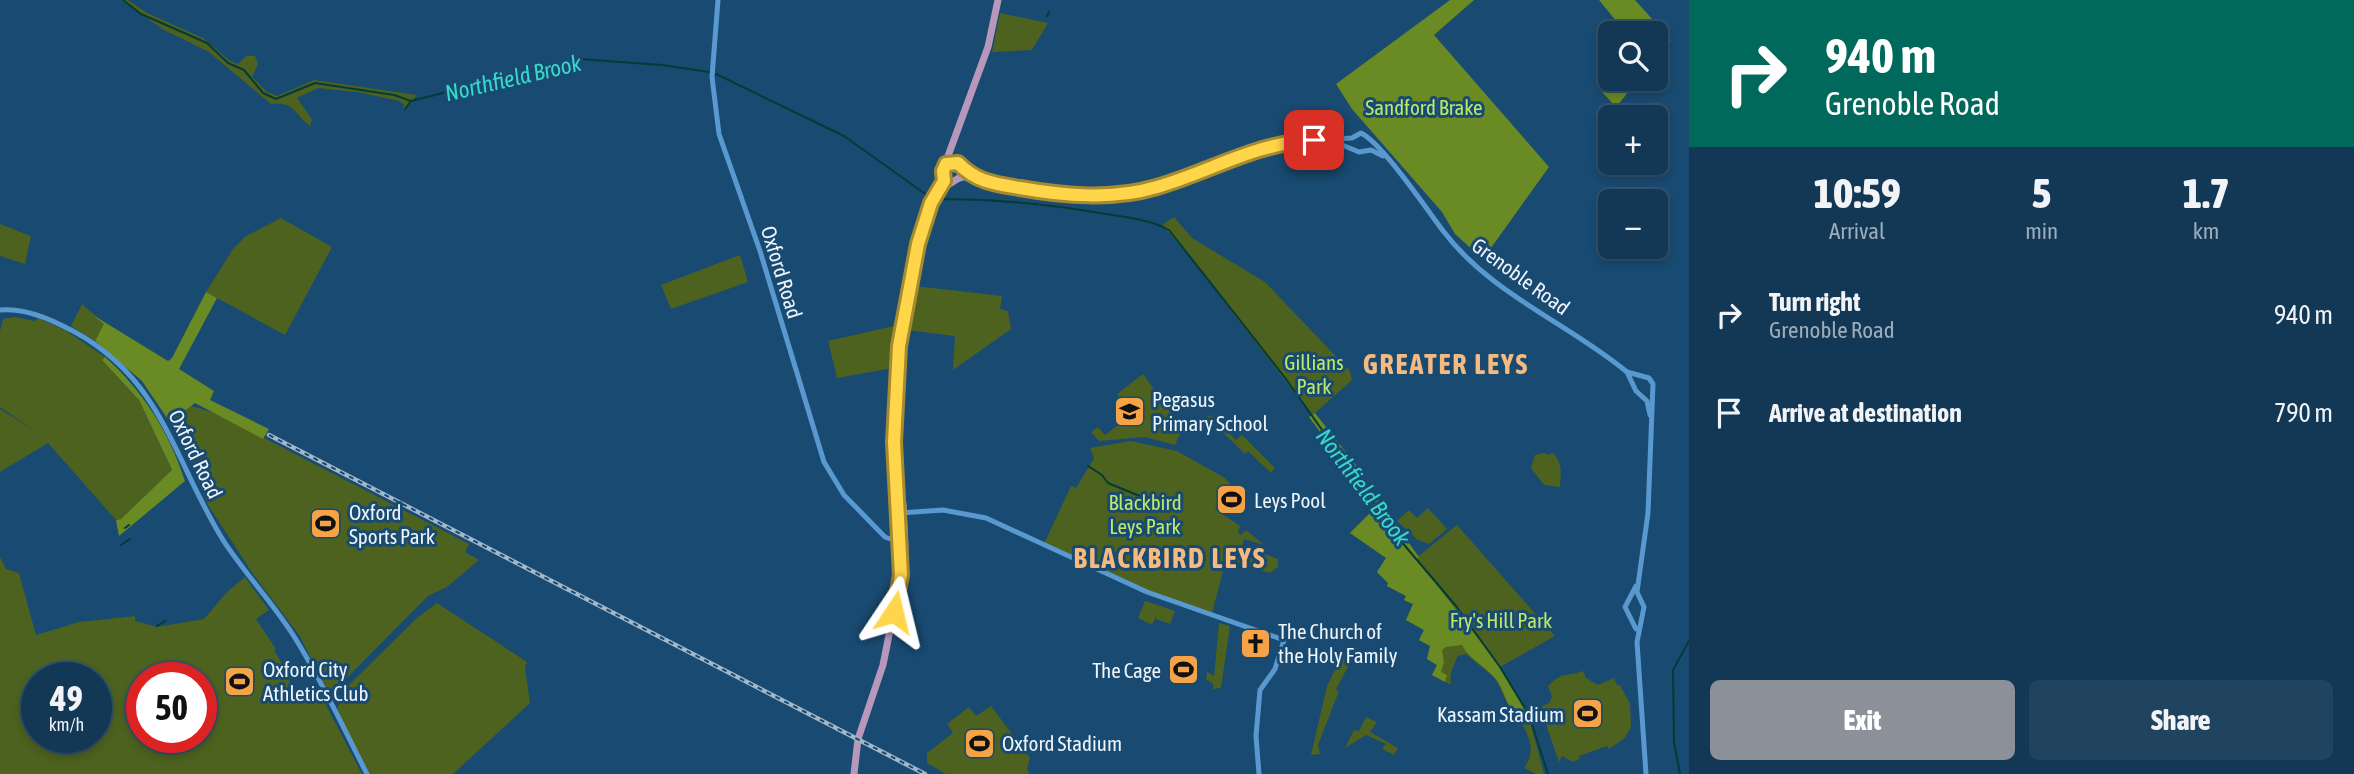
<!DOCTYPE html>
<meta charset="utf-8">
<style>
:root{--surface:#133855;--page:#20435f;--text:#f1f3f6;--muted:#9dacb9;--line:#32526c;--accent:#8c9099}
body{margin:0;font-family:"Asap Condensed",sans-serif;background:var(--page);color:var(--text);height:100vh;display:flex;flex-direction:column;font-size:26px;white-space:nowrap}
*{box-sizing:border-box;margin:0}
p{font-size:23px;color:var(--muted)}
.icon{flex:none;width:38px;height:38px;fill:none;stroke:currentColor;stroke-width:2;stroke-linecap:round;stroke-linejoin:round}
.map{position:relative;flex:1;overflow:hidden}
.drawer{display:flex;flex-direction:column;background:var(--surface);width:665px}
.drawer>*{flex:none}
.hud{background:#00695c;color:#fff;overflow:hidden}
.fabs{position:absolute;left:1598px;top:21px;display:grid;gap:14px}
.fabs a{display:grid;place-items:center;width:70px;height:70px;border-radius:10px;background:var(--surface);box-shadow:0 4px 10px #0003,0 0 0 2px var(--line);font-size:35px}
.speed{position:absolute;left:21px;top:662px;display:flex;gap:14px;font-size:35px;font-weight:700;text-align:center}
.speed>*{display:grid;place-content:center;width:91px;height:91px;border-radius:50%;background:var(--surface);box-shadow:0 4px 10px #0003,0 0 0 2px var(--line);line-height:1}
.speed small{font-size:18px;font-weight:400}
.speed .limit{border:10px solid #d22;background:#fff;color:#111}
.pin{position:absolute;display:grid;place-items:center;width:60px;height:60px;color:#fff;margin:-30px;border-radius:14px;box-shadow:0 4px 10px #0006}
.me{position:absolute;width:77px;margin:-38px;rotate:10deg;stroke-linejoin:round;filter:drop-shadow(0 0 5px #0008)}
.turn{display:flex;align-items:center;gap:24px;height:147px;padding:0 21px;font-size:32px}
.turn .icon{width:91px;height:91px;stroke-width:2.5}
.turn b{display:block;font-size:49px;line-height:60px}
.eta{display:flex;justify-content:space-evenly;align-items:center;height:119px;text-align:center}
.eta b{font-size:42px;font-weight:800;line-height:49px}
.cta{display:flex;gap:14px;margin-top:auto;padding:14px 21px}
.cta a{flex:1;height:80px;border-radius:10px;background:var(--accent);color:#fff;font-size:28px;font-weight:800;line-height:80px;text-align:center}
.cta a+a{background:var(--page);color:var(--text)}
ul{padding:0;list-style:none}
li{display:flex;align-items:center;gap:21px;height:98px;padding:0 21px}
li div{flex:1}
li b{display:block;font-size:26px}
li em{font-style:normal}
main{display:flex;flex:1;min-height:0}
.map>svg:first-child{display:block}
.green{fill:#4c621e;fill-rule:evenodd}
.forest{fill:#6a8a23}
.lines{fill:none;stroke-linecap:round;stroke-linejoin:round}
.stream{stroke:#053b36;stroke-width:2}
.minor{stroke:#5999cf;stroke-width:5}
.major{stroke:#b898ba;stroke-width:7}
.rail-casing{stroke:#a2b8c9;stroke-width:4.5}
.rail{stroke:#194a71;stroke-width:2;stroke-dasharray:5;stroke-linecap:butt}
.route-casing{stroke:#a68a30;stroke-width:18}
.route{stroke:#ffd54a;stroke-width:12}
.labels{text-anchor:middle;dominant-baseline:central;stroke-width:6;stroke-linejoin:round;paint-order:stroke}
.park-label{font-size:21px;fill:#bce96a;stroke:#194a71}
.street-label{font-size:21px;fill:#edf4fa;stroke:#194a71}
.poi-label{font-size:21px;fill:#edf4fa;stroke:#194a71;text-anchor:start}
.water-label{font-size:23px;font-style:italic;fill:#36d9ca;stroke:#194a71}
.district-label{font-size:28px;font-weight:bold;letter-spacing:2px;fill:#f4ba80;stroke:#194a71}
</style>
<main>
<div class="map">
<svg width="1689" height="774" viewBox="0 0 1689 774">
<rect width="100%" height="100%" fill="#194a71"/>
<!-- green -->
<g class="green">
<path d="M121 0H128L147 13 203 38 230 61 238 64 246 56H255L258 64 252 77 267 92 277 96 314 80 417 95 403 110 404 105 400 101 357 92 318 88 297 98 312 119 310 126C293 113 296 102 271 104L209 52 164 30Z"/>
<polygon points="1000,13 1048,23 1032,50 992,52"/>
<polygon points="1174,217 1192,238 1265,282 1350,371 1352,380 1315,413 1312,415 1224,302 1213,284 1164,227 1163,224"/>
<polygon points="281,218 332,247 285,335 206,292 233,249 246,236"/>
<polygon points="0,224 31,236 25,264 0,256"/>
<polygon points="740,255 748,282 671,309 661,285"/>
<polygon points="915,286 1002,296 1000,309 1008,311 1011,329 953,370 955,336 906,330"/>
<polygon points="82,304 105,324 95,341 71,326"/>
<polygon points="15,317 35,321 38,318 65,330 105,357 102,360 139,400 172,471 121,519 116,520 48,443 0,472 0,409 35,431 0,407 0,331 3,319"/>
<polygon points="898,325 893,368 837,378 828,341"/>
<polygon points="1143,374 1182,429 1175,445 1145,437 1099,441 1091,432 1098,427 1105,435 1129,417 1124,409 1126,407 1117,394"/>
<polygon points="191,406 218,414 469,544 465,552 479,560 447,587 428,596 330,695 299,635 253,574 208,505 173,420"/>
<polygon points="1211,415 1236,440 1242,435 1275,468 1271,473 1248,451 1245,454 1207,417"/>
<polygon points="1131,441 1177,451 1225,478 1230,484 1215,509 1240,526 1238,533 1241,535 1246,530 1264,545 1244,539 1242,546 1278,559 1278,567 1270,573 1226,560 1212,613 1147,592 1044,544 1071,486 1076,488 1094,458 1090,448"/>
<path d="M1551 452C1563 461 1561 473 1560 487L1544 485 1531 468 1535 455 1544 453 1551 455Z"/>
<path d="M1364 493 1416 558 1457 525 1555 636 1500 667 1527 710 1544 774H1536L1524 768C1536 751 1530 738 1521 722L1524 715 1511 711 1496 679 1466 654 1458 656C1453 666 1449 674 1451 685L1432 675 1437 665 1427 659 1430 646 1419 640 1424 630 1406 620 1413 604 1404 600 1406 596 1387 586 1388 583 1377 572 1386 558 1350 533 1375 508Z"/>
<polygon points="1428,508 1447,529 1429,544 1418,540 1397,521 1409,510 1417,518"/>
<path d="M0 557 6 569 19 573 36 635 79 622 135 616V621L157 627 204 619 227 592 245 577 269 610 256 619 276 649 274 650 286 670 283 672 300 695 316 686 362 774H0ZM96 677V737H37V677ZM142 677H201V737H142Z"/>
<polygon points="1145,601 1175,611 1170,624 1156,619 1156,616 1152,625 1138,618"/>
<polygon points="437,603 527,662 525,668 530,703 453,774 370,774 337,711 339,703 347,697 348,686 418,617"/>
<polygon points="1219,623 1230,626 1221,688 1213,689 1213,684 1206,679 1207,672 1214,676"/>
<polygon points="1345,650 1355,654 1336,689 1339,691 1318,745 1320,754 1311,755 1327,686"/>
<path d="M1583 671 1586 678 1598 685 1614 678 1617 685H1620L1630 704 1631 727 1625 738 1609 749 1607 746 1579 756V759L1573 762 1562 756 1559 762 1541 710 1542 706 1549 703 1552 697 1548 686C1563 671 1566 677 1583 671Z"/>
<polygon points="991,706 1030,758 1027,769 1030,774 946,774 927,763 927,753 953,733 947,724 969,707 976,716"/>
<polygon points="1366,717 1377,722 1370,732 1398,748 1394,755 1382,749 1386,744 1366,735 1345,748 1354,730 1359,731"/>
</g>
<!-- forest -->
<g class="forest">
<polygon points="1450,0 1474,0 1434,35 1549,167 1483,259 1455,234 1442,212 1352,109 1336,84"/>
<polygon points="1599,0 1635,0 1671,40 1656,58 1656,33 1610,33 1610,45 1602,35 1617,22"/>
<polygon points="1616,79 1639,79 1616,107 1602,92"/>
<polygon points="206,292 217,298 179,369 214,391 210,400 269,429 263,439 195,403 173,420 167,418 142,381 95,341 104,324 93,315 168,361 172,358"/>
<path d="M105 357C144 392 169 432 185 481L119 536 116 520 121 519 172 470 139 400 102 360Z"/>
<polygon points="1315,413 1356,465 1358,471 1352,479 1321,445 1326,440 1309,417"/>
<path d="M1363 478 1419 557 1417 559 1500 667 1527 710 1522 716C1505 708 1507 695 1497 681 1487 666 1469 660 1462 645L1446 647 1442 650 1444 662 1441 672 1447 675 1445 682 1432 675 1437 665 1427 659 1430 646 1419 640 1424 630 1406 620 1413 604 1404 600 1406 596 1387 586 1388 583 1377 572 1386 558 1350 533 1375 508 1357 486Z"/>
</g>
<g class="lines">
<!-- stream -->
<g class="stream">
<polyline points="123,0 141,14 207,43 228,63 244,70 263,93 276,99 315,83 394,95 411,101"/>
<polyline points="1047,16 1049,12"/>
<polyline points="716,74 844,136 931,198"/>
<polyline points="405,109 411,101 579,59 662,65 709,72"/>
<path d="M939 199C995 199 1050 204 1106 214 1126 217 1151 220 1169 230L1286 379 1400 540 1456 606 1500 667 1529 715 1548 774"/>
<polyline points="1088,466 1102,475 1108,483 1147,499 1161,501 1178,499"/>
<polyline points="125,528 129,525"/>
<polyline points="121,545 130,539"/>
<polyline points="157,626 165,621"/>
<polyline points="1680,774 1674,742 1673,670 1689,641"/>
</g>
<!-- minor -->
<g class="minor">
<polyline points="718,0 712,77 719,134 760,251 824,462 844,495 885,537 901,543"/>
<polyline points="1335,142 1359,152 1371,150 1383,156"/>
<path d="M960 179 969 177 1030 190 1107 196 1156 187 1236 156 1269 146 1303 141 1352 138 1361 133C1383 144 1427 210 1444 232 1491 294 1568 323 1627 372L1636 391 1647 401 1650 415"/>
<path d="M0 310C21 308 43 316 61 325 162 372 171 456 223 540 245 574 274 604 295 638 322 681 344 729 367 774"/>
<polyline points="1627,372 1649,378 1653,384 1648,513 1637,592 1644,607 1637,642 1646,774"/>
<polyline points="900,513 943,510 986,518 1147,592 1284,640 1275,669 1260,690 1256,736 1259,774"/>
<polyline points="1636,629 1625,607 1636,586"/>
</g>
<!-- major -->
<g class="major">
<polyline points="945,178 944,167 988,47 998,0"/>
<polyline points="943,188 962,176 962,168 956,163"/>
<polyline points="903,504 905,548"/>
<polyline points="854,774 858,739 883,665 901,575 894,442 902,329 918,244 931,203 945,178"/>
</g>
<defs>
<polyline id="rail" points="269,435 925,774"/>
</defs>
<!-- rail casing -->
<use href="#rail" class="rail-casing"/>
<!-- rail -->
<use href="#rail" class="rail"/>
</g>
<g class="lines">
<defs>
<path id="route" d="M894 612 901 575 894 442 899 346 918 244 931 203 944 181 943 171 946 164 958 163C976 182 995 184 1020 188 1065 196 1113 200 1157 187 1212 171 1255 143 1314 140"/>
</defs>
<!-- route casing -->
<use href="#route" class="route-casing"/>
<!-- route -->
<use href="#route" class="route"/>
</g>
<!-- icons -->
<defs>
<symbol id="school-square" viewBox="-11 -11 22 22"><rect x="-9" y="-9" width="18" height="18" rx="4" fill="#f5a346" stroke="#194a71"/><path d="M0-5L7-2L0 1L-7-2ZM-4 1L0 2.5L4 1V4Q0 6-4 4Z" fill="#111"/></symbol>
<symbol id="stadium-square" viewBox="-11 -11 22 22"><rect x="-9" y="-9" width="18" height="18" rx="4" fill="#f5a346" stroke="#194a71"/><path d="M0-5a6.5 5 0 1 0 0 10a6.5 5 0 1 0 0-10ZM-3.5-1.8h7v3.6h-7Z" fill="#111"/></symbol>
<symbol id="church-square" viewBox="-11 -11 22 22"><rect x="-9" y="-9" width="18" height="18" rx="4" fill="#f5a346" stroke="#194a71"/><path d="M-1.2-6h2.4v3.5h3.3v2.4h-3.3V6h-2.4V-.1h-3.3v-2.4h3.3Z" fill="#111"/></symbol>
</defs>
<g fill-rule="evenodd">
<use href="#school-square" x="1112" y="394" width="35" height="35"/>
<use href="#stadium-square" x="1214" y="482" width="35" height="35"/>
<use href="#stadium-square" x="308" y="506" width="35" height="35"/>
<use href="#church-square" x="1238" y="626" width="35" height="35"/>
<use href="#stadium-square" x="1166" y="652" width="35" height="35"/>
<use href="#stadium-square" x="222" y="664" width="35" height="35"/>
<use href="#stadium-square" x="1570" y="696" width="35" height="35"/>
<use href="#stadium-square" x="962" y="726" width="35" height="35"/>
</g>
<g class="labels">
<!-- park labels -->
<g class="park-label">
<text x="1424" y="107">Sandford Brake</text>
<text x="1314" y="362">Gillians<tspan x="1314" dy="24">Park</tspan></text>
<text x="1145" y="502">Blackbird<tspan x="1145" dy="24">Leys Park</tspan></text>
<text x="1501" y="620">Fry's Hill Park</text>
</g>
<!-- street labels -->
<g class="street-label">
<text transform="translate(782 272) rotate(73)">Oxford Road</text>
<text transform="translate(1521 276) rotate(36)">Grenoble Road</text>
<text transform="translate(196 454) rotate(64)">Oxford Road</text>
</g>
<!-- poi labels -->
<g class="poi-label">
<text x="1152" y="399">Pegasus<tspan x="1152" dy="24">Primary School</tspan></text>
<text x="1254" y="500">Leys Pool</text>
<text x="349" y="512">Oxford<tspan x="349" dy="24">Sports Park</tspan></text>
<text x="1278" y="631">The Church of<tspan x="1278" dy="24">the Holy Family</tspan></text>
<text x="263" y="669">Oxford City<tspan x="263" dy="24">Athletics Club</tspan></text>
<text x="1161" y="670" text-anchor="end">The Cage</text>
<text x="1564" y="714" text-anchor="end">Kassam Stadium</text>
<text x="1002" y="743">Oxford Stadium</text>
</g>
<!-- water labels -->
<g class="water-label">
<text transform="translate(513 78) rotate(-13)">Northfield Brook</text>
<text transform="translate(1363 487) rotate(53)">Northfield Brook</text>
</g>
<!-- district labels -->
<g class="district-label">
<text x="1446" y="364">GREATER LEYS</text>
<text x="1170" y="558">BLACKBIRD LEYS</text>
</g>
</g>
</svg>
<div class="fabs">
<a><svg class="icon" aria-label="search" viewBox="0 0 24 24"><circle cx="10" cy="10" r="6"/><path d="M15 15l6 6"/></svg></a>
<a>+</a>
<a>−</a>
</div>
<div class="speed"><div>49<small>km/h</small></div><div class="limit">50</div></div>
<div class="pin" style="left:1314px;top:140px;background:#d93025"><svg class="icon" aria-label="arrive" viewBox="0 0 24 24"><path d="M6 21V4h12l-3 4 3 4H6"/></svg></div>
<svg class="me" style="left:894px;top:612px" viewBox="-20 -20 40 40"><path d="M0-17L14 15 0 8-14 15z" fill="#ffd54a" stroke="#fff" stroke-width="4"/></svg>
</div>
<section class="drawer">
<div class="hud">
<div class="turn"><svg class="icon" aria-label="right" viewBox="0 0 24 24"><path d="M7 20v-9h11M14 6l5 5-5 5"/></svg><div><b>940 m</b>Grenoble Road</div></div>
</div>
<div class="eta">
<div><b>10:59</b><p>Arrival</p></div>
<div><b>5</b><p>min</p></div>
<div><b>1.7</b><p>km</p></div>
</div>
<ul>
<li><svg class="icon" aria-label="right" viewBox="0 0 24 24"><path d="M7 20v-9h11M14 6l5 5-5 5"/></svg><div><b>Turn right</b><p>Grenoble Road</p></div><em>940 m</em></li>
<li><svg class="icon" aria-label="arrive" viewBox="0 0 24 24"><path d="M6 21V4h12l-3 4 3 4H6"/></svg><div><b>Arrive at destination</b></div><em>790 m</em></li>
</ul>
<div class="cta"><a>Exit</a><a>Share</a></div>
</section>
</main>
